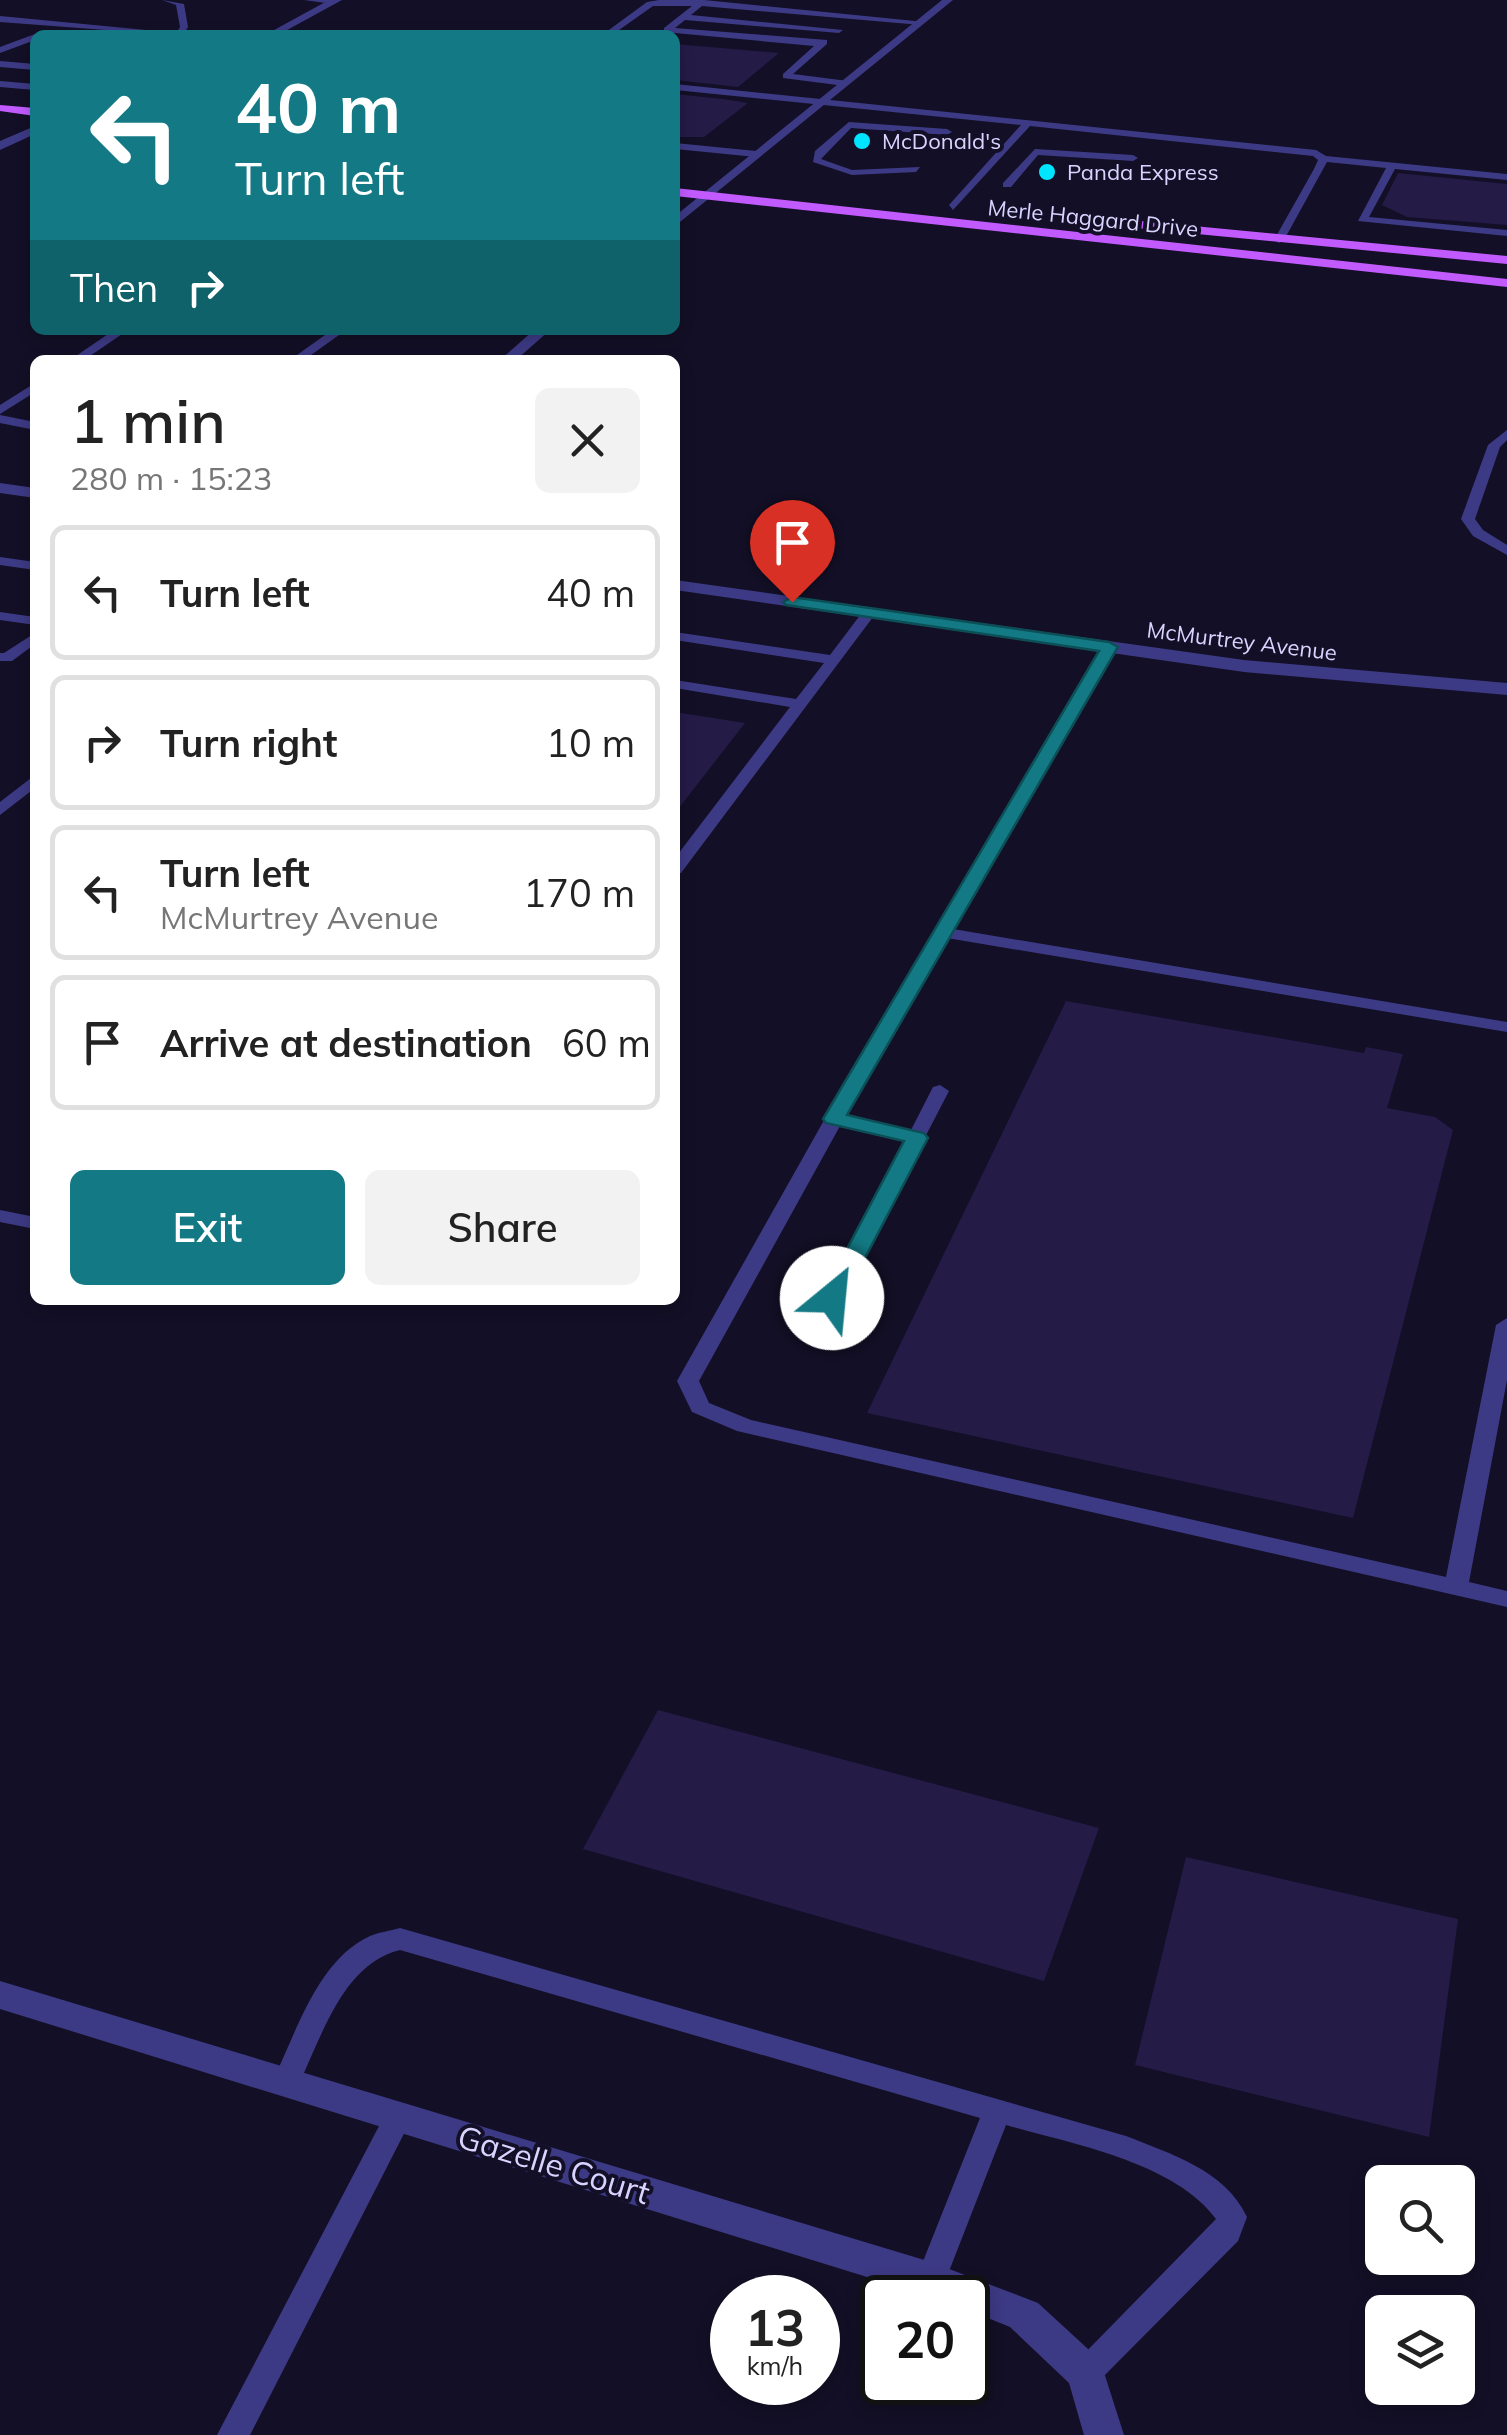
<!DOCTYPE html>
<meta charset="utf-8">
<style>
:root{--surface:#fff;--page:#f2f2f2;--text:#222;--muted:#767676;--line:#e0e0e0;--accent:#137a85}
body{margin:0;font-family:Mulish,sans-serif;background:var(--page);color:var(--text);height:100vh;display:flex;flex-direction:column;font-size:38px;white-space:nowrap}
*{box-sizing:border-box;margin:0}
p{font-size:32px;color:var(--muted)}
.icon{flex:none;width:55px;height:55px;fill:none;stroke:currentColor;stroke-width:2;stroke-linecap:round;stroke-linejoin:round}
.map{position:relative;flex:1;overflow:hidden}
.panel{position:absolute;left:30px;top:355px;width:650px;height:950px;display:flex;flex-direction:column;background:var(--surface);border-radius:15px;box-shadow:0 5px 15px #0003}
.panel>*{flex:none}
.banner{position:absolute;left:30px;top:30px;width:650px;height:305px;border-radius:15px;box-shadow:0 5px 15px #0003;background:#137a85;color:#fff;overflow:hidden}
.buttons{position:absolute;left:1365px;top:2165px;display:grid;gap:20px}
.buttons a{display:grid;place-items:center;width:110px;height:110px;border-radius:15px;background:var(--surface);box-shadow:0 5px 15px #0003;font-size:50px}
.speed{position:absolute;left:710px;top:2275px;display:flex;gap:20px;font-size:50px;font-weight:700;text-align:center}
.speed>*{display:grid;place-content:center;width:130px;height:130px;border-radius:50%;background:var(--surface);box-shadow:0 5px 15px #0003;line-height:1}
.speed small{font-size:25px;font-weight:400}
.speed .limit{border:5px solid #111;border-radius:15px;background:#fff;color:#111}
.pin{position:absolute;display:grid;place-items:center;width:85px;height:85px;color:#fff;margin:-102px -42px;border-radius:50% 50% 50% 0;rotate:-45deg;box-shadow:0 0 10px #0007}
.pin .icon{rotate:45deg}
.me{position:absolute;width:110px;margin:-55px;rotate:28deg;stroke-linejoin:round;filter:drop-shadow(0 0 8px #0008)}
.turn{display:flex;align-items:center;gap:35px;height:210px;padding:0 40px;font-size:45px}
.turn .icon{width:130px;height:130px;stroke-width:2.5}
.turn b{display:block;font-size:70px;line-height:85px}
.then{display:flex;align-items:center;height:95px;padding:0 40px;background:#0003;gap:20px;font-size:38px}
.round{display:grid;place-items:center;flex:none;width:105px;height:105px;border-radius:15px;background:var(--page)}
.headline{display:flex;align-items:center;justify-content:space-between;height:170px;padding:0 40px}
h1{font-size:60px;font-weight:600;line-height:75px}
.action{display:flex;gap:20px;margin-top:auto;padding:20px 40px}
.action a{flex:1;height:115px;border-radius:15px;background:var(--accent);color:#fff;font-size:40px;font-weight:600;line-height:115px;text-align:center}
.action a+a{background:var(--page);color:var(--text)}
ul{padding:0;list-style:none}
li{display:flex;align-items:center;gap:30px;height:135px;margin:0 20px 15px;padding:0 20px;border:5px solid var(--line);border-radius:15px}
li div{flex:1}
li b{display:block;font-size:38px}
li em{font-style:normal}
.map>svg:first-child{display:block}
.building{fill:#241b47}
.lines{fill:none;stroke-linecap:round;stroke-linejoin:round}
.service{fill:#3d3a85;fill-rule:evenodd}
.minor{fill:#3d3a85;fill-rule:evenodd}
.primary{fill:#c25bff;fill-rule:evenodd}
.route{fill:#137a85;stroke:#0c4f56;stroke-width:2.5}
.poi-dot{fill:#00e5ff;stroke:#130f26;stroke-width:4}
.labels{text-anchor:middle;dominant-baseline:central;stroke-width:8;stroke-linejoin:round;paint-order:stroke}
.far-poi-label{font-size:22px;fill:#d9d4ff;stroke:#130f26;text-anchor:start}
.far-street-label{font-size:22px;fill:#d9d4ff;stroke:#130f26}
.near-street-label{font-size:32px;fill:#d9d4ff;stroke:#130f26}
</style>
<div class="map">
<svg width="1507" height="2435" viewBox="0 0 1507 2435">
<rect width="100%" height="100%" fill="#130f26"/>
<!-- building -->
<g class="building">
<polygon points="675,44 779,53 738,87 675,80"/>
<polygon points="675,94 723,99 748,103 704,137 675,137"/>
<polygon points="1398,173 1507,184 1507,225 1407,217 1382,205"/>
<polygon points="675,712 745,723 675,813"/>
<polygon points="1066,1001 1364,1053 1366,1047 1403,1054 1387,1108 1435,1117 1453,1130 1353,1518 867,1413"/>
<polygon points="658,1710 1099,1828 1044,1981 583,1849"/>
<polygon points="1186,1857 1458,1919 1429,2137 1135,2065"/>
</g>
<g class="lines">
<!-- service -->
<g class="service">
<polygon points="162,0 184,4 188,27 183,35 175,35 180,27 176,5"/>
<polygon points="304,0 335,0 337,2 333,4"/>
<polygon points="659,0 704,0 925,22 921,25 702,6 691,15 843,30 839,33 685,20 675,28 827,40 827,44 793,74 848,81 845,86 783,78 783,74 814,46 664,32 664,28 692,6 653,6 612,35 602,35 647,2"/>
<polygon points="0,16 167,32 171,35 0,22"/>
<polygon points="35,34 35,40 0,53 0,47"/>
<polygon points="0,61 35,64 35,70 0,67"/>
<polygon points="0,81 35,84 35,90 0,87"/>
<polygon points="675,84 1316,150 1326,156 1507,174 1507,180 1395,169 1369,217 1507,230 1507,236 1358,221 1386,168 1327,162 1284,240 1279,243 1274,240 1314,169 1318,160 1313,156 1030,126 953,210 949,205 1021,125 675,90"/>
<polygon points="849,122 947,129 952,132 947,135 851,128 821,159 852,170 920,167 916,172 852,175 813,162 815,151"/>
<polygon points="675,143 756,151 761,154 756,157 675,149"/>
<polygon points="1035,149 1133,155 1138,158 1133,161 1038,155 1011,187 1003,187 1003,183"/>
<polygon points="114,330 128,330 84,360 70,360"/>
<polygon points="332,330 346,330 304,360 290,360"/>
<polygon points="35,383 35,392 0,414 0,405"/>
<polygon points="0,415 35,422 35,430 0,423"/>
<polygon points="1507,430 1507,440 1500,447 1475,519 1483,530 1507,545 1507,555 1473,536 1461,519 1488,445"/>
<polygon points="0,557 35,562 35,570 0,565"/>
<polygon points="864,610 876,613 681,873 675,874 675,858 790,707 675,688 675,680 796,699 824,663 675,640 675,632 830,655"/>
<polygon points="0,612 35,617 35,625 0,620"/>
<polygon points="35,633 35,644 12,661 0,661 0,653 4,653"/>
<polygon points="1109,643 1116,647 953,929 1507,1022 1507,1032 947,938 845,1116 911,1130 933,1087 940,1085 949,1091 842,1297 832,1303 822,1297 906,1140 840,1126 699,1381 709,1403 751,1420 1446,1577 1496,1325 1507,1318 1507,1380 1469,1582 1507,1591 1507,1607 737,1431 692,1412 677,1381 862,1053 1102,647"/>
<polygon points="35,775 35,788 0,815 0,802"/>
<polygon points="0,1210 35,1217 35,1229 0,1222"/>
<path d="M400 1928 1126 2136C1171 2154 1225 2170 1247 2217L1238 2241 1097 2383 1086 2387 1075 2383 1070 2373 1075 2363 1216 2219C1174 2162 1072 2144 1006 2125L946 2279 942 2288 931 2292 920 2288 916 2279 980 2118 400 1950C341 1964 320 2042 296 2090L286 2094 276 2090 272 2082C296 2034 317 1960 370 1936 379 1932 390 1931 400 1928Z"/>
<polygon points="399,2104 409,2107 413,2116 250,2435 217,2435 389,2107"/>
</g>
<!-- minor -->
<g class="minor">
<polygon points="329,0 342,0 278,35 265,35"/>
<polygon points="942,0 953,0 675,226 675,216"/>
<polygon points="35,126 35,134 0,150 0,141"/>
<polygon points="534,330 550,330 516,360 500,360"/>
<polygon points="0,483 35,488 35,498 0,493"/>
<polygon points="675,580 1244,660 1507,683 1507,695 1244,672 675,590"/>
<polygon points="0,1981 931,2262 1038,2303 1100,2360 1124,2435 1084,2435 1069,2383 1010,2327 968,2310 968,2298 935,2298 0,2009"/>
</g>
<!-- primary -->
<g class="primary">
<polygon points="0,105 35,108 35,116 0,111"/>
<polygon points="675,188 1507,279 1507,287 675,196"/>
<polygon points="1068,214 1507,256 1507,264 1063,221 1063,215"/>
</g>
</g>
<!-- route -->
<polygon class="route" points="792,597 1109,642 1118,647 847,1115 924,1133 928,1138 844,1298 832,1305 821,1298 904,1141 826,1123 823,1119 1099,651 786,605 783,602"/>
<!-- markers -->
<g class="poi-dot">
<circle cx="862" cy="141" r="10"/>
<circle cx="1047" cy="172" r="10"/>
</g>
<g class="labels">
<!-- far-poi labels -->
<g class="far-poi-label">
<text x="882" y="141">McDonald's</text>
<text x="1067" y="172">Panda Express</text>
</g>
<!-- far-street labels -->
<g class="far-street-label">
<text transform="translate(1093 218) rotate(6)">Merle Haggard Drive</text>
<text transform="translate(1242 641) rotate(7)">McMurtrey Avenue</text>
</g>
<!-- near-street labels -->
<g class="near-street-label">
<text transform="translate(554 2164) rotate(17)">Gazelle Court</text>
</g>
</g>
</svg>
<div class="buttons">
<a><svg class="icon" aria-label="search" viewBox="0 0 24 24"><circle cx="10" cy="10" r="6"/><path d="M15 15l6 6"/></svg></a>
<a><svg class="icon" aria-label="layers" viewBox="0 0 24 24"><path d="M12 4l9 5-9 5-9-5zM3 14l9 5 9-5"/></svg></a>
</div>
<div class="speed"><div>13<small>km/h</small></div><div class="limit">20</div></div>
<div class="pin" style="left:792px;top:602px;background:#d93025"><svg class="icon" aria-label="arrive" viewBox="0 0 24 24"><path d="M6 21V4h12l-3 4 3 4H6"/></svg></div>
<svg class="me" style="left:832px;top:1298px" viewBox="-20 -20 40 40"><circle r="19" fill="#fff"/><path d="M0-13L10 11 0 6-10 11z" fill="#137a85"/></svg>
<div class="banner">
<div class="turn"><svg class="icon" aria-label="left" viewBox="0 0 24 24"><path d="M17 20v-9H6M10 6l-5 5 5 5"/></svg><div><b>40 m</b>Turn left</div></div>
<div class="then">Then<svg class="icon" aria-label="right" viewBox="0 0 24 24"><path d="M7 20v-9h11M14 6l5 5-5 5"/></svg></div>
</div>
<section class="panel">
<div class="headline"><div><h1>1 min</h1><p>280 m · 15:23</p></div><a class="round"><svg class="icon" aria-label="close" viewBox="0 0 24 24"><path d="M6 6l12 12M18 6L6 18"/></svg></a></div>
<ul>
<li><svg class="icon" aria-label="left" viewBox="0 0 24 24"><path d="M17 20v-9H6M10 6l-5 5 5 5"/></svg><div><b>Turn left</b></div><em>40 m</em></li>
<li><svg class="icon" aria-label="right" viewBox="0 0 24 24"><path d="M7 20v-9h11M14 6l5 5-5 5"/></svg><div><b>Turn right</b></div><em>10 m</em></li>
<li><svg class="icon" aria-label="left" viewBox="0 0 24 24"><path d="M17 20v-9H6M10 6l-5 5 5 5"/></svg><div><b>Turn left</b><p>McMurtrey Avenue</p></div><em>170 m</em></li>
<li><svg class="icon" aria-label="arrive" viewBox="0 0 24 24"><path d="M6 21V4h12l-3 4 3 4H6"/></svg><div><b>Arrive at destination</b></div><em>60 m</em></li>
</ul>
<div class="action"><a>Exit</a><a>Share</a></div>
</section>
</div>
